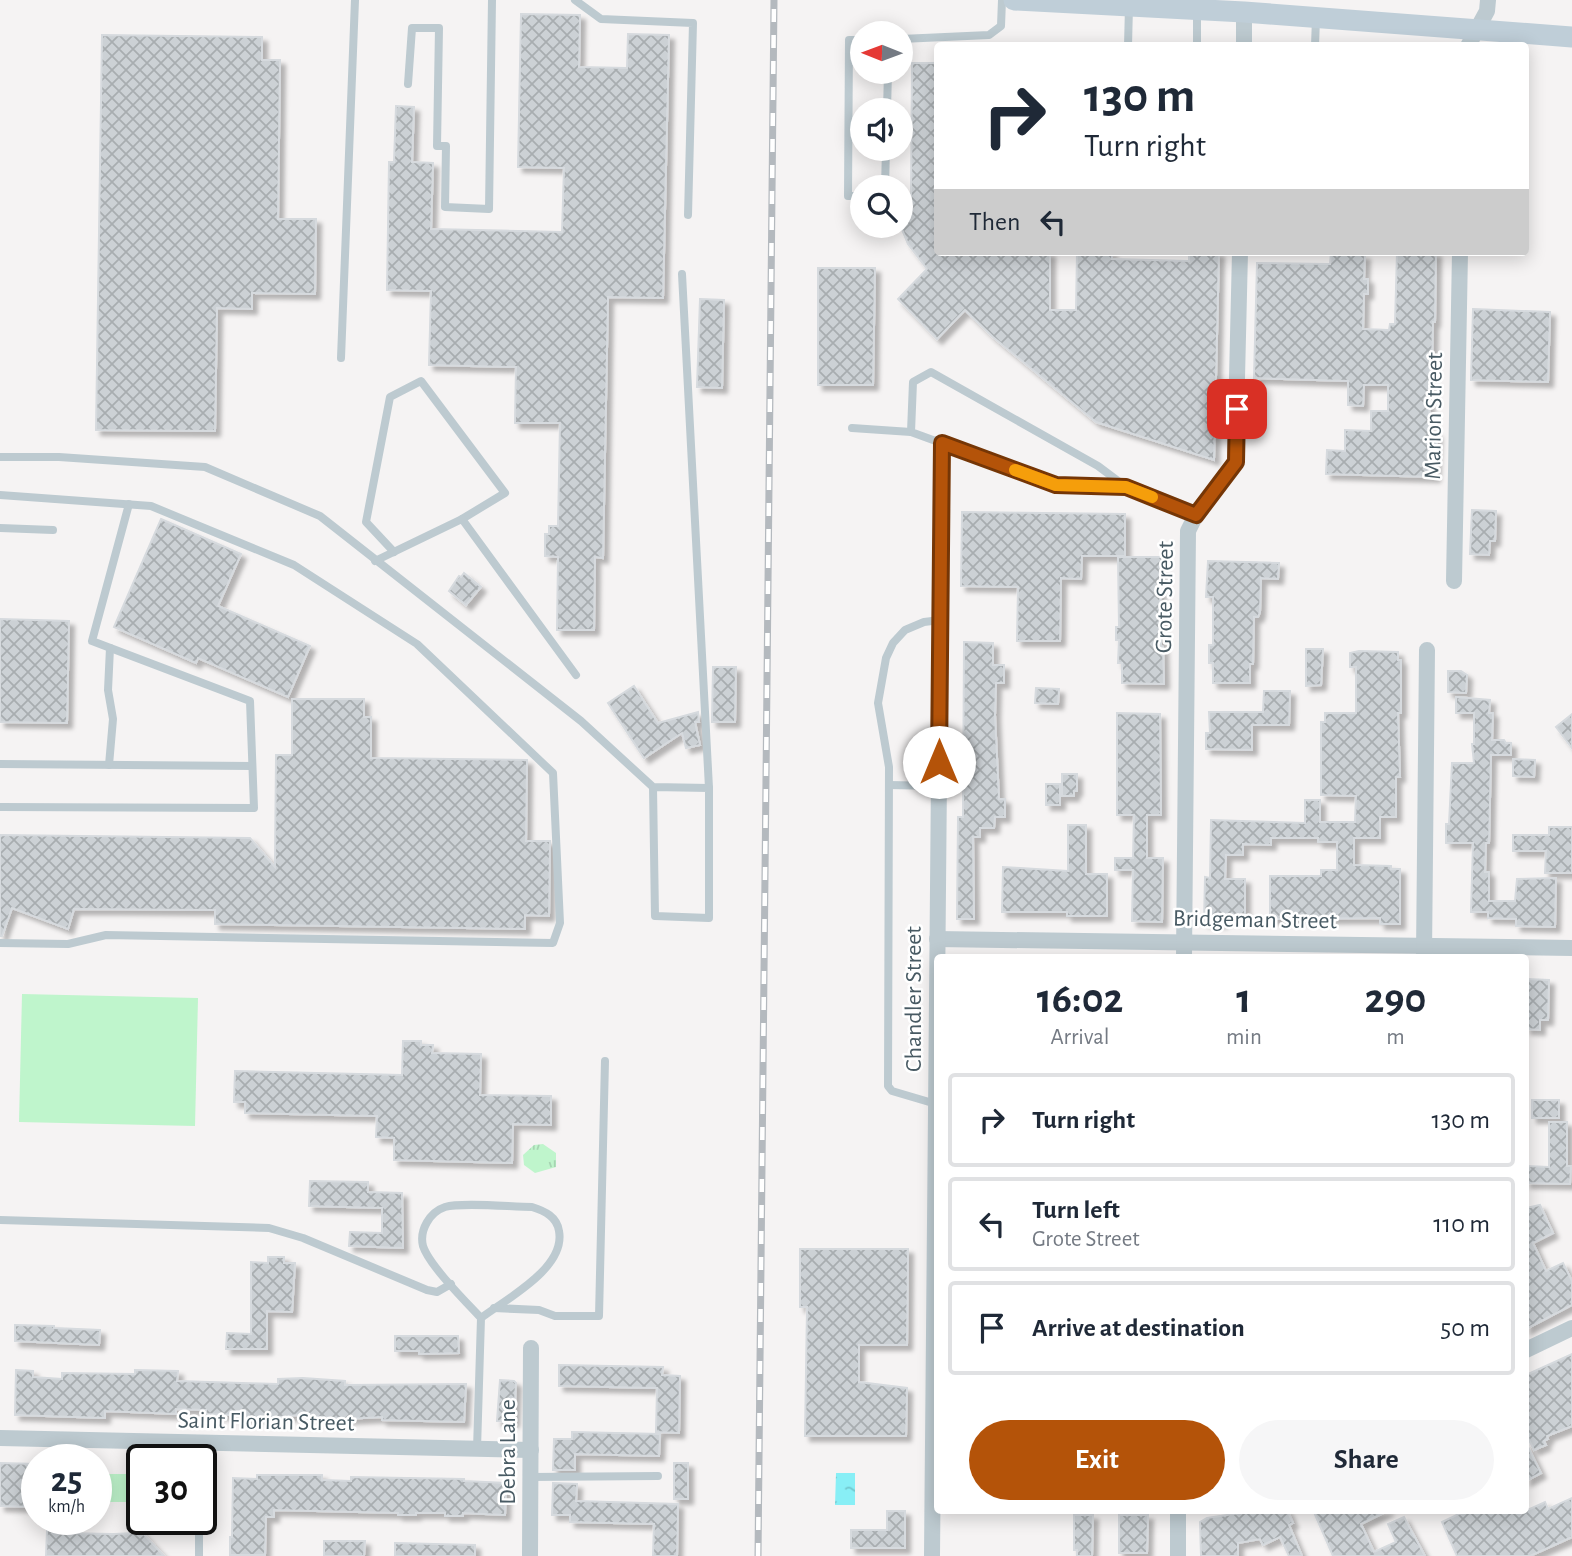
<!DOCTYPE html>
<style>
:root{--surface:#fff;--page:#f6f6f7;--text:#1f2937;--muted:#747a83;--line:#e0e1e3;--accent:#b45309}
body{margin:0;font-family:"Alegreya Sans",sans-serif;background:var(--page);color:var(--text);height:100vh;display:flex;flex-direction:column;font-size:26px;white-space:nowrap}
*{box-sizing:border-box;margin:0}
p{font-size:23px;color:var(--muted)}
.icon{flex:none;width:38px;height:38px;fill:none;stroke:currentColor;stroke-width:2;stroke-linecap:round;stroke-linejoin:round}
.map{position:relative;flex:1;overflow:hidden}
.drawer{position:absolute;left:934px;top:954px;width:595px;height:560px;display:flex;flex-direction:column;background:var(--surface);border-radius:7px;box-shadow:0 4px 18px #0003}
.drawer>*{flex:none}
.guide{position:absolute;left:934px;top:42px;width:595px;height:214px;border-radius:7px;box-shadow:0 4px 18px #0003;background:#fff;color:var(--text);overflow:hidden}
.needle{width:46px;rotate:271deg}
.fabs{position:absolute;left:850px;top:21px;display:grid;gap:14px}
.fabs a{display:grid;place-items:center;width:63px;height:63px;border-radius:50%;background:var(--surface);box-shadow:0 4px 18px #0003;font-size:35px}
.speed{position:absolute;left:21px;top:1444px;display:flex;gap:14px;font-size:35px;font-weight:700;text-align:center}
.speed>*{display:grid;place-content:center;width:91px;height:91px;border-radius:50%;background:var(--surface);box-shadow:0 4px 18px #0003;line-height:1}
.speed small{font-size:18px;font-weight:400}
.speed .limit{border:4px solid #111;border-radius:10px;background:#fff;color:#111}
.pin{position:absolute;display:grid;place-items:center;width:60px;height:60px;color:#fff;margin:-30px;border-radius:14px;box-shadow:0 4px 10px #0006}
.me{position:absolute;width:77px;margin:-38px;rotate:0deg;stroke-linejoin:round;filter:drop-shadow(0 0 5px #0008)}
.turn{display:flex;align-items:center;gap:24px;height:147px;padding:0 35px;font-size:32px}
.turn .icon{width:91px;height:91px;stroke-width:2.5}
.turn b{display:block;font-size:49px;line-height:60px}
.then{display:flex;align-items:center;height:66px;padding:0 35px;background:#0003;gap:14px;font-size:26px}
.eta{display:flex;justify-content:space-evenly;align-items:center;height:119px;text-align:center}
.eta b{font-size:42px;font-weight:600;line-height:49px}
.action{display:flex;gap:14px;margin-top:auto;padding:14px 35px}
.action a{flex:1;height:80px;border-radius:42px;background:var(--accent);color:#fff;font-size:28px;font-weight:600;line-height:80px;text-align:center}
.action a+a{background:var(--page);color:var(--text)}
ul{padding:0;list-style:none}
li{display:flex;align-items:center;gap:21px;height:94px;margin:0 14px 10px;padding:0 21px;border:4px solid var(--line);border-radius:7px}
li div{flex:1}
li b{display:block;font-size:26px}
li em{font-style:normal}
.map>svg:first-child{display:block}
.grass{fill:url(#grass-tufts)}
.garden{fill:#bff5cc}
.water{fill:url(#water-ripples)}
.building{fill:url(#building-cross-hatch);stroke:#d6dade;stroke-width:2;filter:url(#shadow)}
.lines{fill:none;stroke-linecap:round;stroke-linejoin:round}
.lane{stroke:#bdcad0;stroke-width:8}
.street{stroke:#bdcad0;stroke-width:16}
.secondary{stroke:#bfced8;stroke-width:21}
.rail-casing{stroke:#b4b9be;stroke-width:7}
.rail{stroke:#fff;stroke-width:4.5;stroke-dasharray:13;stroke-linecap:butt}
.route-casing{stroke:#753606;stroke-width:18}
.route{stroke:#b45309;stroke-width:12}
.slow{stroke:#f59e0b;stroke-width:12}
.labels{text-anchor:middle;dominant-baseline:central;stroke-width:5;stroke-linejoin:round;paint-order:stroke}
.street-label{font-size:24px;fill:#485a63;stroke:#fff}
</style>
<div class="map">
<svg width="1572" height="1556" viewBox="0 0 1572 1556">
<defs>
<pattern id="grass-tufts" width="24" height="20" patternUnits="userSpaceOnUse" patternTransform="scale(1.75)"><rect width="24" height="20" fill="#bff5cc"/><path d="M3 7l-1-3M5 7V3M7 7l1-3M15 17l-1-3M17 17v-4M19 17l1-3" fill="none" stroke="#a6d4b2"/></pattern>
<pattern id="water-ripples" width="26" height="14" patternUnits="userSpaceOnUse" patternTransform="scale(1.75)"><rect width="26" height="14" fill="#88eff6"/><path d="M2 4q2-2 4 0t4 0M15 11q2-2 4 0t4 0" fill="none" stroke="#71c5cb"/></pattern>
<pattern id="building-cross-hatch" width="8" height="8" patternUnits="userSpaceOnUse" patternTransform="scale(1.75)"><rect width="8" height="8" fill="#ccd1d5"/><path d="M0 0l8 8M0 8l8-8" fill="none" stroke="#a8adb0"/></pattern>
<filter id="shadow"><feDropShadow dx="5" dy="5" stdDeviation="2" flood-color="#0004"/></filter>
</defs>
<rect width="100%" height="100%" fill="#f5f3f3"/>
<!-- grass -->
<polygon class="grass" points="543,1144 556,1153 556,1167 535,1173 524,1165 523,1155 534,1145"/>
<!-- garden -->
<g class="garden">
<polygon points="22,994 198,998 195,1126 19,1122"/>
<polygon points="107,1474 142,1474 142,1502 106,1502"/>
</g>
<!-- water -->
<polygon class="water" points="836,1473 855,1473 855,1505 835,1505"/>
<!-- building -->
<g class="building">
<polygon points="521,14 580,15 579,67 627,68 628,34 669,35 663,298 608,297 603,558 595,557 594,630 557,630 558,557 545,556 545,534 549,534 549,526 558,526 560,423 515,423 516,367 429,365 431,291 387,290 389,162 394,162 396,106 414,107 412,162 433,163 431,229 562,232 564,168 518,167"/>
<polygon points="102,35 262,37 262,60 280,60 278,219 316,219 315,294 252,293 252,309 217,308 215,431 96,430"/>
<polygon points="912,63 938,63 938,252 1050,252 1050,310 1076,310 1077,252 1112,252 1112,259 1189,261 1189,252 1219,252 1214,460 1096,422 993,337 965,310 937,339 898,299 927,269 908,244 901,227 901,200 911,200"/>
<polygon points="1331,252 1365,255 1364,279 1368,279 1368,294 1364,294 1363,329 1389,330 1390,324 1395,324 1397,252 1436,252 1435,322 1433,322 1432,365 1430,365 1429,432 1437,433 1435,477 1326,474 1327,450 1345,451 1345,430 1371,431 1371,411 1388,411 1388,385 1364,385 1363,406 1348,405 1348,381 1254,378 1257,263 1330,264"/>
<polygon points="818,268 875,268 873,385 818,385"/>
<polygon points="700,299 724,300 722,388 697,387"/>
<polygon points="1473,309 1550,312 1548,382 1471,380"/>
<polygon points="1472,510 1496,511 1495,541 1490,541 1489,555 1470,554"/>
<polygon points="962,512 1125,514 1125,556 1082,556 1081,579 1061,578 1060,641 1017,641 1018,587 961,586"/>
<polygon points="161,519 241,554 218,606 310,646 288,697 198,658 196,663 114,627"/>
<polygon points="1118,557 1163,557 1160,602 1164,602 1164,619 1161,619 1161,646 1163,647 1164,684 1122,683 1122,663 1118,663 1119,640 1116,640 1116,627 1119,627"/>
<polygon points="1208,561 1279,563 1278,579 1261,578 1260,612 1258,617 1254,617 1253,664 1250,664 1250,683 1213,683 1213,663 1209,663 1209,645 1213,645 1213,597 1206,597"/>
<polygon points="464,573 481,587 466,605 449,591 459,576 461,577"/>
<polygon points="0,619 69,621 67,723 0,722"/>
<polygon points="964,642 993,643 993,665 1004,665 1004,683 996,683 995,715 999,799 1005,799 1005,817 995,817 994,828 980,828 980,837 973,837 974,919 957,919 958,817 963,817"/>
<polygon points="1306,649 1323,649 1321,685 1306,686"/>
<polygon points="1359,651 1398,652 1398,660 1401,660 1401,713 1398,713 1400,777 1396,777 1396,817 1380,817 1380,838 1354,838 1354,865 1391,866 1391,869 1400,869 1400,924 1380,924 1380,918 1270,919 1270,876 1321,876 1321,870 1337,870 1337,842 1318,842 1318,838 1271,838 1271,845 1243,844 1243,855 1226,855 1225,879 1245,879 1245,919 1222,918 1222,923 1204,922 1205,877 1210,878 1211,820 1305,823 1305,800 1320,800 1320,822 1355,822 1356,796 1321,795 1321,722 1325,722 1325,713 1356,713 1356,667 1350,667 1350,653"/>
<polygon points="713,667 736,667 735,722 712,722"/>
<polygon points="1448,671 1461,671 1467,675 1466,693 1448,692"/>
<polygon points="634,686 658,723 698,712 699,722 695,722 700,745 686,748 682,733 644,758 608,703"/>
<polygon points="1036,688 1059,689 1058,704 1035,703"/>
<polygon points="1264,691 1290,691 1289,725 1252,725 1252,750 1206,749 1206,733 1210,733 1209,712 1263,712"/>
<polygon points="1456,697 1490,700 1489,713 1493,713 1492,740 1504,740 1506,743 1511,743 1511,755 1491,755 1489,843 1486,843 1485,872 1489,872 1489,901 1515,901 1517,879 1556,878 1555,927 1516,926 1516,919 1488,918 1488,912 1471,912 1473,843 1446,843 1446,824 1449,824 1452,763 1474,763 1472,744 1474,744 1474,713 1456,713"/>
<polygon points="292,699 364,699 364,717 371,717 371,758 527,760 526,841 550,841 549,916 525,915 525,929 215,924 215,910 74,909 68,929 12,908 2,936 0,936 0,835 250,838 275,867 276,755 292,755"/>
<polygon points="1117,713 1160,714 1161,815 1147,815 1147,858 1163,858 1162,922 1132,921 1133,870 1115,870 1115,858 1133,858 1134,815 1117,815"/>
<polygon points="1572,714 1572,748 1556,727"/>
<polygon points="1513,759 1535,760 1534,777 1513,776"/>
<polygon points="1062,774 1077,774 1077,791 1074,791 1074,796 1062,796"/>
<rect x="1046" y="784" width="14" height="21"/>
<polygon points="1068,825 1086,825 1086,874 1107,874 1107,916 1067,916 1067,912 1002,912 1003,867 1068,871"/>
<polygon points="1549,827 1572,827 1572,873 1545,873 1546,851 1513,851 1513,835 1549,835"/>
<polygon points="1526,979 1549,980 1548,1020 1540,1020 1540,1030 1526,1029"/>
<polygon points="403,1041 421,1041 421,1045 433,1045 432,1053 481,1054 480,1095 551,1096 551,1125 513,1124 512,1163 394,1160 394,1138 376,1137 377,1116 245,1113 245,1102 234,1102 235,1071 402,1075"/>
<rect x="1532" y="1100" width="27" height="18"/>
<polygon points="1549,1122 1567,1122 1567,1166 1571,1166 1570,1184 1526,1183 1526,1166 1549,1167"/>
<polygon points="310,1181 368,1182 368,1192 402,1193 403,1248 349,1246 350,1232 382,1233 382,1208 309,1206"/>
<polygon points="1540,1205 1553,1233 1533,1243 1546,1271 1563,1263 1572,1281 1572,1305 1526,1329 1526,1208"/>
<polygon points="800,1249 908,1249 907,1345 859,1345 859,1382 907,1388 906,1436 805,1436 807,1307 800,1307"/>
<polygon points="268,1257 284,1257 284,1263 295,1263 292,1312 267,1311 267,1349 226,1349 227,1333 251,1334 251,1262 268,1263"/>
<polygon points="15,1325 54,1326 54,1328 100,1330 99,1345 15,1341"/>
<polygon points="395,1336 458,1336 459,1353 419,1354 419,1351 395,1351"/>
<polygon points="1572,1354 1572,1426 1547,1436 1548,1439 1544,1441 1546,1445 1534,1450 1526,1434 1526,1375"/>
<polygon points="559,1365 663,1367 662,1375 680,1376 679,1433 656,1432 657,1388 559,1386"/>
<polygon points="16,1370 33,1371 33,1377 62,1379 62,1373 135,1374 135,1370 178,1371 177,1381 278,1384 278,1379 303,1378 345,1381 345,1385 466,1384 464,1422 382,1420 382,1417 345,1419 297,1415 272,1418 230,1416 230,1415 206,1414 206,1410 176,1409 176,1414 105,1411 105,1418 15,1415"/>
<polygon points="500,1380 514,1381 516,1383 514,1422 497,1421"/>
<polygon points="572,1432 660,1434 659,1456 575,1454 575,1470 553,1470 554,1439 572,1439"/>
<polygon points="1526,1443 1541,1473 1526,1481"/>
<polygon points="0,1463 37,1464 37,1507 0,1506"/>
<rect x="674" y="1463" width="14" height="36"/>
<polygon points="257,1475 322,1475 322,1480 351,1481 351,1477 464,1479 464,1481 506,1483 505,1515 463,1513 463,1516 445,1516 445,1513 416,1513 416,1515 398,1515 398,1513 274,1510 274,1517 266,1517 265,1555 230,1555 230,1537 232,1537 233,1478 257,1479"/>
<polygon points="553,1483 577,1484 576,1501 678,1504 677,1556 653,1556 654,1524 570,1522 570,1515 552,1515"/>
<polygon points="1572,1498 1572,1537 1530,1556 1457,1556 1442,1522 1467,1510 1520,1510 1521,1513 1545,1502 1548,1509"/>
<polygon points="1246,1510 1287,1510 1293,1523 1289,1525 1302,1556 1289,1556 1280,1537 1263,1545 1260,1539 1238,1543 1238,1556 1201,1556 1200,1522 1207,1518 1247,1512"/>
<polygon points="1313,1510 1389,1510 1361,1524 1374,1552 1396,1542 1388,1524 1404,1517 1425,1556 1333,1556"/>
<polygon points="887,1511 905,1511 905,1548 851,1548 851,1530 887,1530"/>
<polygon points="1074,1515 1093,1515 1092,1556 1077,1556 1077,1550 1074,1550"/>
<polygon points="1119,1515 1148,1515 1147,1553 1119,1553"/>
<polygon points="139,1529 164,1556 46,1556 47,1530 59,1530 59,1533 114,1534 135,1533"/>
<polygon points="324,1541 365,1541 364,1556 324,1556"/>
<polygon points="395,1543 475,1545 475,1556 395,1556"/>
</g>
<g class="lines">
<!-- lane -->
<g class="lane">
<polyline points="575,0 601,19 693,23 688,215"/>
<polyline points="901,39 989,35 1001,26 1002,0"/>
<polyline points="863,40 849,40 848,196 863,196"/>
<polyline points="1128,46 1129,6"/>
<polyline points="1197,46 1197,10"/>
<polyline points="1315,46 1316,18"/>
<polyline points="408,84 412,28 439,28 437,146 446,146 445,207 489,209 492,0"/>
<polyline points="887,110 888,72"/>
<polyline points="885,187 886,149"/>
<polyline points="682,274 709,788"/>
<polyline points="341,358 355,0"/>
<polyline points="852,428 911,432"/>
<polyline points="0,457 59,457 205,467 320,516 581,721 653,787 709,788 709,918 655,916 653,787"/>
<polyline points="1126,487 1056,485 911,432 913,382 931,372 1098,466 1126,487 1196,515"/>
<polyline points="0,495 151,506 294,565 417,644 553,773 560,923 553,943 106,935 68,944 0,943"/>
<polyline points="0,528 53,530"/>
<polyline points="394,552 366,522 390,397 421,381 505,493 462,519"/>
<polyline points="375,561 462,519 576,675"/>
<polyline points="0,764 252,766"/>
<polyline points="109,765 113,719 108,690 110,648"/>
<polyline points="889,785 938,786"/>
<polyline points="0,807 254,808 250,701 92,641 129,504"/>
<polyline points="936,1104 892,1091 888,1086 889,767 878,703 886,658 893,643 905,630 924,622 940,620"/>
<polyline points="0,1220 269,1228 303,1238 427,1290 437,1292 451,1284"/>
<polyline points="494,1308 539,1310 555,1316 599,1316 605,1061"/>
<path d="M477 1449 481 1318C466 1302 429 1265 423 1246 419 1230 430 1212 445 1207 462 1202 512 1207 532 1207 545 1211 557 1217 559 1231 566 1268 506 1299 481 1318"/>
<polyline points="200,1460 200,1443"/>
<polyline points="531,1477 658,1476"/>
<polyline points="199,1556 199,1519"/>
</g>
<!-- street -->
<g class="street">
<polyline points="1244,46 1244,12"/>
<polyline points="1468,46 1487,11 1488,0"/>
<polyline points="1454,581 1460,252"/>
<polyline points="937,939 1572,948"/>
<polyline points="1424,955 1427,650"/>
<polyline points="1184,957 1188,531 1196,515 1235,462 1240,252"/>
<polyline points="1526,1350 1572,1328"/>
<polyline points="0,1438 531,1450"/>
<polyline points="530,1556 531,1348"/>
<polyline points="932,1556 942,443"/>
<polyline points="1178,1556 1178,1510"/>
</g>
<!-- secondary -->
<polyline class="secondary" points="1014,0 1244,12 1572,37"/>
<defs>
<polyline id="rail" points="758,1556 774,0"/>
</defs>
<!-- rail casing -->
<use href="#rail" class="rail-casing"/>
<!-- rail -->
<use href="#rail" class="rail"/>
</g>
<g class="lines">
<defs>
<polyline id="route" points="939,762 942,443 1056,485 1126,487 1196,515 1236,462 1237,409"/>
</defs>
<!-- route casing -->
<use href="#route" class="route-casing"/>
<!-- route -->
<use href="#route" class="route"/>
<!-- slow -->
<polyline class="slow" points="1015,470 1056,485 1126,487 1152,497"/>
</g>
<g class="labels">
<!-- street labels -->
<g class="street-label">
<text transform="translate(1434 416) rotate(-89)">Marion Street</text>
<text transform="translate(1165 597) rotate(-89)">Grote Street</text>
<text transform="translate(1255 920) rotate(1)">Bridgeman Street</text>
<text transform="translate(914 999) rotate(-90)">Chandler Street</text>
<text transform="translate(266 1422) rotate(1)">Saint Florian Street</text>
<text transform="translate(508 1452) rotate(-90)">Debra Lane</text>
</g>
</g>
</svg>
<div class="fabs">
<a><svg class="needle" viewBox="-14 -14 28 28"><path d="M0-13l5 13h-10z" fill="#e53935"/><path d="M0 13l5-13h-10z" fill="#747a83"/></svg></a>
<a><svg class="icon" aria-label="sound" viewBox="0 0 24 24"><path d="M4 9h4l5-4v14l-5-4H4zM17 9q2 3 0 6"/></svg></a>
<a><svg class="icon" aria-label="search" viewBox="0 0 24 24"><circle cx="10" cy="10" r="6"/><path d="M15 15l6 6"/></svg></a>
</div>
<div class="speed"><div>25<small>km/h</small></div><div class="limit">30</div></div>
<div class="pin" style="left:1237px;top:409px;background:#d93025"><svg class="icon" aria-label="arrive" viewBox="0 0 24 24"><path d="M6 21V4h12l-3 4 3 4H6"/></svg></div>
<svg class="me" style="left:939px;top:762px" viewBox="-20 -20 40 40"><circle r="19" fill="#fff"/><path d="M0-13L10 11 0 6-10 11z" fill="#b45309"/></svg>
<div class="guide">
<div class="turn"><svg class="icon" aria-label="right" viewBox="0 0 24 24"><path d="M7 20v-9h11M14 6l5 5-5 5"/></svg><div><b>130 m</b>Turn right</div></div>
<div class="then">Then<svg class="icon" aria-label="left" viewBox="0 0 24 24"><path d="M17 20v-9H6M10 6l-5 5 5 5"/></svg></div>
</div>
<section class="drawer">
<div class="eta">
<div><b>16:02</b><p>Arrival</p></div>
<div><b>1</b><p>min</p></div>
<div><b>290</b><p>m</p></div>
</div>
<ul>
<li><svg class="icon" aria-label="right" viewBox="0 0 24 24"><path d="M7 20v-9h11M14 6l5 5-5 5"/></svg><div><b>Turn right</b></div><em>130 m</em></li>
<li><svg class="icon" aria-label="left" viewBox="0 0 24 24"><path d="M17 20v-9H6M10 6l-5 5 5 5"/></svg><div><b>Turn left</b><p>Grote Street</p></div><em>110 m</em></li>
<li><svg class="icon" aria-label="arrive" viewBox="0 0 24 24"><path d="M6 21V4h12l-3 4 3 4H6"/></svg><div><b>Arrive at destination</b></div><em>50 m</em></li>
</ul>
<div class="action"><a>Exit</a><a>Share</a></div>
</section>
</div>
